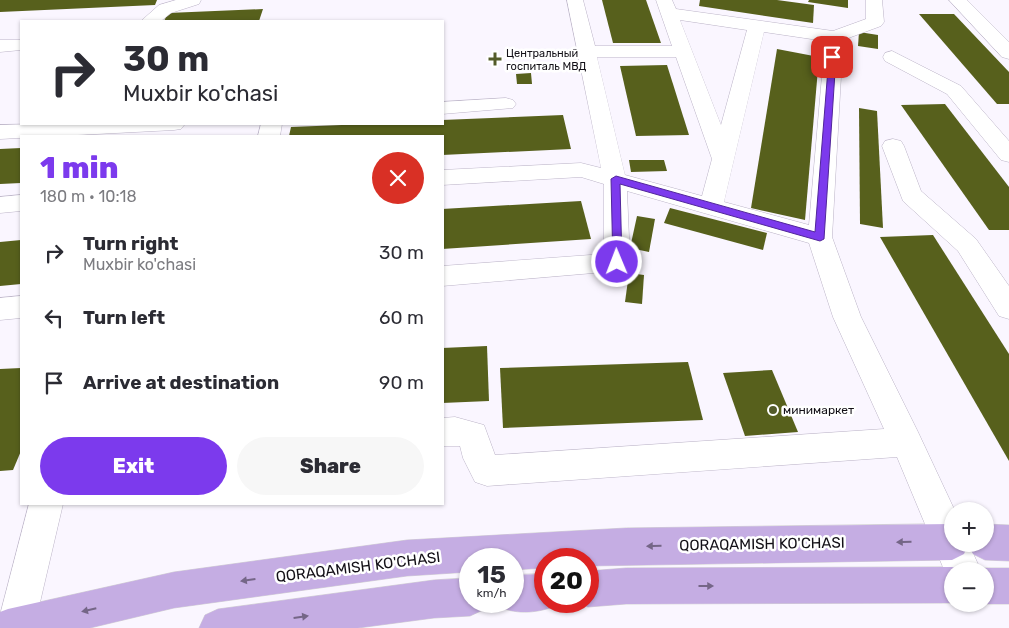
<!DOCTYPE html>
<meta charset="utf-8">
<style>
:root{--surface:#fff;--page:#f7f7f7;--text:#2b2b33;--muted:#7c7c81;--accent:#7c3aed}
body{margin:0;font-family:Rubik,sans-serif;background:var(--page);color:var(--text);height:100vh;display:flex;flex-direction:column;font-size:19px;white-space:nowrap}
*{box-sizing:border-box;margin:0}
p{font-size:16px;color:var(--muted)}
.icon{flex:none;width:28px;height:28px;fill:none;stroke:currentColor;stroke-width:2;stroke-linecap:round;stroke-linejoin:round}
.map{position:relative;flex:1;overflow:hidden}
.panel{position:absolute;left:20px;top:135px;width:424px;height:370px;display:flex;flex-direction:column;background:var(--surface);border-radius:0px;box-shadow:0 1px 4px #0004}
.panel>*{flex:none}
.top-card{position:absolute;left:20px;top:20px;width:424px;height:105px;border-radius:0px;box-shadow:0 1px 4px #0004;background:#fff;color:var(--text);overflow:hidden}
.buttons{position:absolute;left:944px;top:502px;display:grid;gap:10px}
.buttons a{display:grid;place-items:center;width:50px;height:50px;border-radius:50%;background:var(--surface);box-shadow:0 1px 4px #0004;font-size:25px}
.speed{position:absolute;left:459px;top:548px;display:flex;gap:10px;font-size:25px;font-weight:700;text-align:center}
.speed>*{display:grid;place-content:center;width:65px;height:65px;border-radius:50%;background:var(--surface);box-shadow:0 1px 4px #0004;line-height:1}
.speed small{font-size:12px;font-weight:400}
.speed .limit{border:8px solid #d22;background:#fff;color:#111}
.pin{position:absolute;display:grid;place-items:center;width:42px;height:42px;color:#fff;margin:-21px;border-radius:10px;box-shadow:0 2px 8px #0006}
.me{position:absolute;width:55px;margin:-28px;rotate:359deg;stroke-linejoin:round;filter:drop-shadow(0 0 4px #0008)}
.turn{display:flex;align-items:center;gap:18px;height:105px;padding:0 20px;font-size:22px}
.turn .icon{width:65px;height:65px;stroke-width:2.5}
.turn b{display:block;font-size:35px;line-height:42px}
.round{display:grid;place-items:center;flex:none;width:52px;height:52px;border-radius:26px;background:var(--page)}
.head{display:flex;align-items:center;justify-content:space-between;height:85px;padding:0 20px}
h1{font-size:30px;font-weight:800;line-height:38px;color:var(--accent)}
.cta{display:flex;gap:10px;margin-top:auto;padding:10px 20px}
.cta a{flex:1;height:58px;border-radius:30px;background:var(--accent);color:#fff;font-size:20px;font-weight:800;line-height:58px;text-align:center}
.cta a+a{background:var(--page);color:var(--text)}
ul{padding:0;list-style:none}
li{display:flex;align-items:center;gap:15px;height:65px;padding:0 20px}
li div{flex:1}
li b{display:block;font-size:19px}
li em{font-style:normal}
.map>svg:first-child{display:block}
.building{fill:#57601c}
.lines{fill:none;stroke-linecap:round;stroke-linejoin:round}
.minor-casing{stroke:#bbb3c7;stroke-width:1}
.major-casing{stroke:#d5d4d5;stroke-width:1}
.minor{fill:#fff;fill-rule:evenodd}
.major{fill:#c5ade3;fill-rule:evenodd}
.oneway{fill:#756687}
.route{fill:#7c3aed;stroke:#51269a}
.poi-dot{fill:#535b29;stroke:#fff;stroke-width:2}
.labels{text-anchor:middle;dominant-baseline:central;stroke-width:5;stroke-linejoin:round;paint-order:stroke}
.far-poi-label{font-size:11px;fill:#131017;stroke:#fff;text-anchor:start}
.poi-label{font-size:12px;fill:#131017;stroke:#fff;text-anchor:start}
.near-street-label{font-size:15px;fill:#131017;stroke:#fff}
</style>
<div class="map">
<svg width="1009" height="628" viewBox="0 0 1009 628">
<rect width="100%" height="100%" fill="#faf6ff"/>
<!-- building -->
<g class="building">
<polygon points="0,0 157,0 155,5 0,12"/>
<polygon points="602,0 646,0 661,43 613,43"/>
<polygon points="700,0 777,0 814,5 813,23 699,6"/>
<polygon points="809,0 848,0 848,8 808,2"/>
<polygon points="263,9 259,21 164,21 168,13"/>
<polygon points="919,14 954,14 1009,72 1009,104 997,104"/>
<polygon points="859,32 878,35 878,49 858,46"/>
<polygon points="777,49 819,57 805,220 751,208"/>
<polygon points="667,65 689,135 636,136 620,66"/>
<polygon points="531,73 532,84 517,84 516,74"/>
<polygon points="945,104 1009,187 1009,230 989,230 901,105"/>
<polygon points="859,108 877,111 883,228 860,224"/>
<polygon points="563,115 571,149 442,155 442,136 289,136 291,127 367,124 442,124 442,120"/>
<polygon points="21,148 21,183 0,184 0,149"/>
<polygon points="629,160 664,160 667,171 631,172"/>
<polygon points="581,201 591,239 442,249 442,209"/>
<polygon points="670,208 767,233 763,250 664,223"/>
<polygon points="637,216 655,219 649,252 630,248"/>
<polygon points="933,235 1009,354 1009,461 880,237"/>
<polygon points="21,240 21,284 0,286 0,242"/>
<polygon points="629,273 644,275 642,304 625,302"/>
<polygon points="487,346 489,401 442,403 442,348"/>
<polygon points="688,362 703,420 503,428 500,368"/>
<polygon points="21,368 21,451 13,470 0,471 0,369"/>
<polygon points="772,370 798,432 745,436 723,373"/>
</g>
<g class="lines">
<defs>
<g id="minor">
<polygon points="176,0 201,0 199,4 171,13 161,21 141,21 159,5"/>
<path d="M567 0H583L595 46H672L656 0H672L676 9 833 31 866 19V0H882L884 22 881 26 843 40 832 237 861 317 918 432 955 511H952V544H969L981 571H952V585L950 584 897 457 487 486 475 482 463 458 460 446H442V418L455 417 484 425 495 455 884 429 833 317 809 243 627 191 630 262 626 269 617 271 442 286V266L604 254V184L581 177 442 185V170L581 163 601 168ZM680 20 747 30 721 125ZM764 32 825 41 809 225 724 202ZM597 57H676L712 159 702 196 625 175Z"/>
<polygon points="949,0 967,0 1009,42 1009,59 1002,57"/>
<polygon points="0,40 21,40 21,50 0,52"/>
<polygon points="892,51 961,86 1009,141 1009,162 1001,160 947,94 885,61 883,57 885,53"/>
<polygon points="506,98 513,100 516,104 513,108 442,114 442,102"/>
<polygon points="38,124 185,124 181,129 174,130 0,139 0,125"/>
<polygon points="261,124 282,124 280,136 258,136"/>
<polygon points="893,139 901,141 904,146 921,191 976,239 1009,286 1009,319 999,316 958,251 903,201 882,146 885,141"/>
<polygon points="21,195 21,211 0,213 0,197"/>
<polygon points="21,296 21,318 0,320 0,298"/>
<polygon points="29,504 63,504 34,628 0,628 0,615"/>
</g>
<g id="major">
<polygon points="952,524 952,544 985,544 985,524 1009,525 1009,561 985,560 973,554 968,545 964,554 952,560 588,566 588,559 545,559 545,568 512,570 512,559 470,559 470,572 407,576 174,608 90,628 0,628 0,612 8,609 174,572 407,540 626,528"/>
<polygon points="952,567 963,571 952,571 952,603 626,604 588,607 575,601 588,601 588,571 626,568"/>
<polygon points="985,568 1009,568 1009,604 984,604 985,571 976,571"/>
<path d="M545 574V601H560L558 605C539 613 518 615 499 607L497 601H512V575Z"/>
<polygon points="470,578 470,601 487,601 483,610 470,616 434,618 358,628 199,628 205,615 218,609 434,580"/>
</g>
</defs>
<!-- minor casing -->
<use href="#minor" class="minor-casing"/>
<!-- major casing -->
<use href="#major" class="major-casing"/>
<!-- minor -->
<use href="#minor" class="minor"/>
<!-- major -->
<use href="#major" class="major"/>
</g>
<!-- one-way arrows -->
<defs><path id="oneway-solid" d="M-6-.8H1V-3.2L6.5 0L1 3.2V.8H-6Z" transform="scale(1.25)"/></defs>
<g class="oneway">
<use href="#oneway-solid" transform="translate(904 542) rotate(179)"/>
<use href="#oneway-solid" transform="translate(654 546) rotate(179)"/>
<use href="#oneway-solid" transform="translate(248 580) rotate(172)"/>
<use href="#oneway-solid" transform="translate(706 586)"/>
<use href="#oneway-solid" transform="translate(89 610) rotate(167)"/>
<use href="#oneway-solid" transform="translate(301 617) rotate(-8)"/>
</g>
<!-- route -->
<polygon class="route" points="829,56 836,57 824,239 820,241 620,184 622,262 621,265 613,265 611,179 616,176 815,232"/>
<!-- markers -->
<g class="poi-dot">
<path d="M492.5 51.5h5v5h5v5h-5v5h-5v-5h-5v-5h5z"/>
<circle cx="773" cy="410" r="5"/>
</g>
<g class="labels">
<!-- far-poi labels -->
<g class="far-poi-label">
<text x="506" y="53">Центральный<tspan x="506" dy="13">госпиталь МВД</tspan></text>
</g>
<!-- poi labels -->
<g class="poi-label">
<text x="783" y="410">минимаркет</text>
</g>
<!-- near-street labels -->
<g class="near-street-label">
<text transform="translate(762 544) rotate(-1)">QORAQAMISH KO'CHASI</text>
<text transform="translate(358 567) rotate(-7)">QORAQAMISH KO'CHASI</text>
</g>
</g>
</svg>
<div class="buttons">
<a>+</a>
<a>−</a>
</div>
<div class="speed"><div>15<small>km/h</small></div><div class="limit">20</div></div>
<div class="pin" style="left:832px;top:57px;background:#d93025"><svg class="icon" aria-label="arrive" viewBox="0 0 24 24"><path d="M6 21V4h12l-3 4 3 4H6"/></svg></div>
<svg class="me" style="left:617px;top:262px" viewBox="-20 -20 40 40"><circle r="17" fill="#7c3aed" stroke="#fff" stroke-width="3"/><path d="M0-11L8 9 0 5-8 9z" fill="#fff"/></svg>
<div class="top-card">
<div class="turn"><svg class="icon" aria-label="right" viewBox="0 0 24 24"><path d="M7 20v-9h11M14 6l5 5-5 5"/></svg><div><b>30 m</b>Muxbir ko'chasi</div></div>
</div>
<section class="panel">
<div class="head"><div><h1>1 min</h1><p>180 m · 10:18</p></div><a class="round" style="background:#d93025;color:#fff"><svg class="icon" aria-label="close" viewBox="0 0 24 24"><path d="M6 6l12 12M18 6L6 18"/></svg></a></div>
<ul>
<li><svg class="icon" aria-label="right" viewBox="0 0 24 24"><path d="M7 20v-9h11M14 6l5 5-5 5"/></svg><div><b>Turn right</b><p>Muxbir ko'chasi</p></div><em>30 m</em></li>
<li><svg class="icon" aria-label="left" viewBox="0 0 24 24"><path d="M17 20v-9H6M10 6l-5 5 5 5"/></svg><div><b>Turn left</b></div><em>60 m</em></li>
<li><svg class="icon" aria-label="arrive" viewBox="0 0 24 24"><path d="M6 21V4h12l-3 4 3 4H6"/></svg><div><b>Arrive at destination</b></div><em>90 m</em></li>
</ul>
<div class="cta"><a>Exit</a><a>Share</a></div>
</section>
</div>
